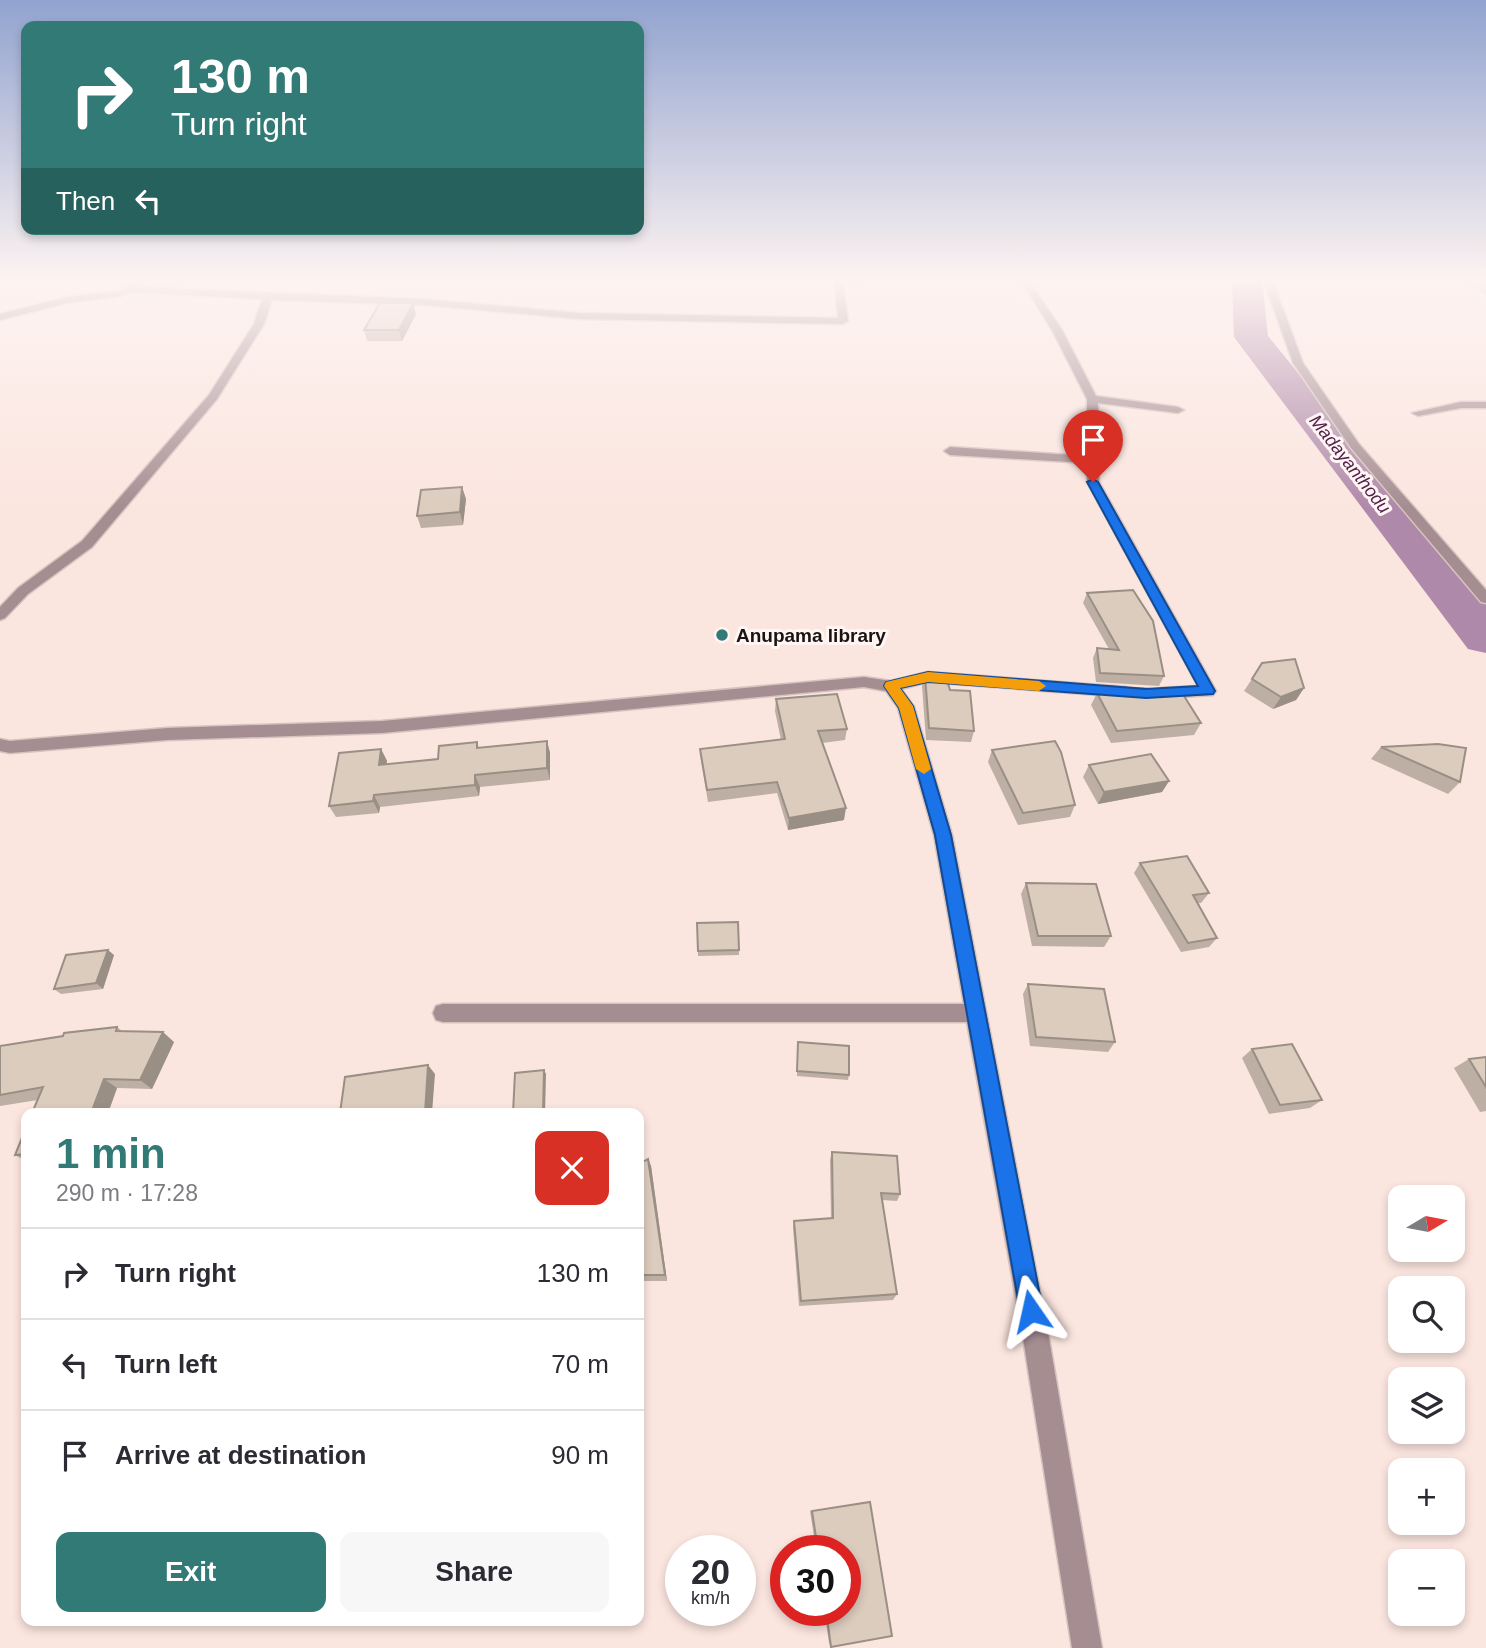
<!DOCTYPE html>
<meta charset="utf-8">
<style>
:root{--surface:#fff;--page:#f7f7f7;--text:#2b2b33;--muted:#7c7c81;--line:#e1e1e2;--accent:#317a76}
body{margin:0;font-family:Arial,sans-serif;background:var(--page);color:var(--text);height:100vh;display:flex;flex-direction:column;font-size:26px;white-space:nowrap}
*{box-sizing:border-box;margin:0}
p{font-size:23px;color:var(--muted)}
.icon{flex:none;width:38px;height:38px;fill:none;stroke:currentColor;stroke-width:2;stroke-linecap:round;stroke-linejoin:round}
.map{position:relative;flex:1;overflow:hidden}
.details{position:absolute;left:21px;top:1108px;width:623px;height:518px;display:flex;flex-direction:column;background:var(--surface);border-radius:14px;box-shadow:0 4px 10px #0003}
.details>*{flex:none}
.top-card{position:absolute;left:21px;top:21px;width:623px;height:214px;border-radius:14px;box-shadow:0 4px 10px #0003;background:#317a76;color:#fff;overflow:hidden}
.needle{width:46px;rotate:80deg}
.controls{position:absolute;left:1388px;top:1185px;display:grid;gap:14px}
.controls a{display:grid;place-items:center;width:77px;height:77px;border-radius:14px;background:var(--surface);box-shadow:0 4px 10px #0003;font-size:35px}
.speed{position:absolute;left:665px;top:1535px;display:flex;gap:14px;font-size:35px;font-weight:700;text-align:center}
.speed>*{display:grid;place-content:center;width:91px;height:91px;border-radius:50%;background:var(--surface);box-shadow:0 4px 10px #0003;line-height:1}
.speed small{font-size:18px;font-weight:400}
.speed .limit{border:10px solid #d22;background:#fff;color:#111}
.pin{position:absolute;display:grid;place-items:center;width:60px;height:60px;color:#fff;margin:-72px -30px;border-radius:50% 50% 50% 0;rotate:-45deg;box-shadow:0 0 7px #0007}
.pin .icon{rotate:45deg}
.me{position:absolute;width:77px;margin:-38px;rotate:349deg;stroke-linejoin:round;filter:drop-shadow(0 0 5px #0008)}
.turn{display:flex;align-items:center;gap:24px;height:147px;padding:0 35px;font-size:32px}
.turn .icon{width:91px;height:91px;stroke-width:2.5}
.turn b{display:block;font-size:49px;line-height:60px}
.then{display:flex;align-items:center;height:66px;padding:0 35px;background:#0003;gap:14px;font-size:26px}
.round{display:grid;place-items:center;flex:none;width:74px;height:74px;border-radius:14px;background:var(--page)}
.headline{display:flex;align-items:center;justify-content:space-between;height:119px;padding:0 35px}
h1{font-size:42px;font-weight:600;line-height:52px;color:var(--accent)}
.primary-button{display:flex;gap:14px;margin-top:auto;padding:14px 35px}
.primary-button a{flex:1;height:80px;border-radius:14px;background:var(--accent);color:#fff;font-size:28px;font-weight:600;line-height:80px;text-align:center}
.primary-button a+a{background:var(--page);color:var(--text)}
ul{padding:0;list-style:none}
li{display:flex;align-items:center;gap:21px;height:91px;padding:0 35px;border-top:2px solid var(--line)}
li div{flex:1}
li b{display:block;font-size:26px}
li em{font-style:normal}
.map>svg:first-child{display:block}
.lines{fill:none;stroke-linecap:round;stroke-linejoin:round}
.river{fill:#af89a9;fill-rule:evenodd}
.street-casing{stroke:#d7c3be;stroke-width:3}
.street{fill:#a58d92;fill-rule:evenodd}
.wall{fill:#bdafa3}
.shaded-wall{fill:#9a8f85}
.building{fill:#dcccbe;stroke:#9a8f85;stroke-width:2}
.route{fill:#1a73e8;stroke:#114b97;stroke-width:2}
.slow{fill:#f59e0b}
.poi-dot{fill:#317a76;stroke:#fff5f3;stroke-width:2.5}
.labels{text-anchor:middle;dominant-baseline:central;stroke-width:6;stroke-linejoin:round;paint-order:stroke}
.far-water-label{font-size:18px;font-style:italic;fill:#51214c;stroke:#fff5f3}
.poi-label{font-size:19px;font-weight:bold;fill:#1b1311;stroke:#fff5f3;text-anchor:start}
</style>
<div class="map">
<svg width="1486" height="1648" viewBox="0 0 1486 1648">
<rect width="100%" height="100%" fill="#fbe5df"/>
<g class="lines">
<!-- river -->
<polygon class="river" points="1232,279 1262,279 1268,336 1486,604 1486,653 1468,649 1234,337"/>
<defs>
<g id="street">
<polygon points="834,279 866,279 861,282 843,282 848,321 843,324 580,319 423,305 272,300 264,324 217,399 92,547 28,594 5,618 0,620 0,607 18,588 82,541 209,395 254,324 262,299 131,292 122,296 67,303 0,320 0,314 67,297 120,291 140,280 145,283 140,287 423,299 580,313 838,318"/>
<polygon points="1020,279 1028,279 1062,330 1096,396 1178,407 1184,410 1178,413 1098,403 1099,482 1216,691 1213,695 1161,698 1153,693 1161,688 1198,686 1087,482 1087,463 950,455 944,451 950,447 1087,456 1087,399 1052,330"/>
<polygon points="1263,279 1272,279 1303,363 1359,444 1486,590 1486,603 1481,602 1351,448 1293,363"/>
<polygon points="1461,402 1486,402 1486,408 1461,408 1418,416 1412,413"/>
<polygon points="928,672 1126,687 1134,692 1126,697 928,682 901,689 914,707 952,835 1049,1338 1102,1648 1072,1648 1023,1338 967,1022 443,1022 436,1020 433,1013 436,1006 443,1004 964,1004 934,835 898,708 886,691 864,687 382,733 167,740 10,753 0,751 0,739 10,741 167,728 382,721 864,677 891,681"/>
</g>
</defs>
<!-- street casing -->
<use href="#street" class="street-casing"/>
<!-- street -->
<use href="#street" class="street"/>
</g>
<!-- wall -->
<g class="wall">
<polygon points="1461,279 1486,279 1486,295"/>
<polygon points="416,314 402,341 367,341 364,330"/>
<polygon points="462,487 466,499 463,525 421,528 417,516"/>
<polygon points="1087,593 1164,676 1159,686 1096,682 1093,658 1097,648 1109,649 1083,603"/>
<polygon points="925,675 950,690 974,731 971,742 926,740 922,686"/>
<polygon points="1252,679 1304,688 1296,700 1273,709 1244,691"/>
<polygon points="1104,686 1152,689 1201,723 1194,735 1111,743 1091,705 1097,693 1100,693"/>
<polygon points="776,699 847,729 845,740 822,743 844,820 788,830 777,793 708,802 701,761 700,749 781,740 775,711"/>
<polygon points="547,741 550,753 550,780 480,787 479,796 380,807 379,813 336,817 329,806 381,749 387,761 386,764 438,759 477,742 479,748"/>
<polygon points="1381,747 1460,782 1448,794 1371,759"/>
<polygon points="992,750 1075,805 1070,817 1018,825 988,762"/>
<polygon points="1089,765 1169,781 1162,792 1098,804 1083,777"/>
<polygon points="1140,863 1209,893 1201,903 1198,903 1217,938 1209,947 1181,952 1134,873"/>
<polygon points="1026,883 1111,936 1104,947 1032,946 1021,894"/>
<polygon points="738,922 739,955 698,956 697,923"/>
<polygon points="114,955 103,989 61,994 54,989"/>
<polygon points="1028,984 1115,1042 1108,1052 1030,1046 1023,994"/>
<polygon points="117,1027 122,1031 174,1042 152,1089 117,1088 108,1113 32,1113 38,1100 0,1106 0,1046"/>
<polygon points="797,1047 849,1075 848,1080 797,1076"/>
<polygon points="1252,1049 1322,1100 1310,1108 1269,1114 1242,1058"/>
<polygon points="1486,1057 1486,1111 1480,1112 1454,1068 1469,1059"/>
<polygon points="26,1128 26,1161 15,1155"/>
<polygon points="832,1152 900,1194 897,1201 882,1200 897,1294 893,1300 799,1306 793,1227 794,1221 831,1218 830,1160"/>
<polygon points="648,1159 651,1166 667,1281 639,1281 639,1164"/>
<polygon points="870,1502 892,1636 831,1647 829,1643 824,1610 845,1610 845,1550 816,1550 810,1511"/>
</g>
<!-- shaded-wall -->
<g class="shaded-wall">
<polygon points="413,303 416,314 402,341 399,330"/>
<polygon points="462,487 466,499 463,525 460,512"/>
<polygon points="1304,688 1296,700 1273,709 1281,697"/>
<polygon points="547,741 550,753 550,780 547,768"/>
<polygon points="381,749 387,761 384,777 379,765"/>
<polygon points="475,775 480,787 479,796 475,785"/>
<polygon points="1169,781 1162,792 1098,804 1104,792"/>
<polygon points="374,795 380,807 379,813 373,801"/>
<polygon points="846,808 844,820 788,830 789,818"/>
<polygon points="108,950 114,955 103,989 96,983"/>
<polygon points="163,1032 174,1042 152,1089 140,1080"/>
<polygon points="428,1065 435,1074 432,1113 425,1113"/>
<polygon points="544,1070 546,1074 545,1113 543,1113"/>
<polygon points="104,1079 117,1088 108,1113 91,1113"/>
<polygon points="648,1159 651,1166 667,1281 665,1275"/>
</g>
<!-- building -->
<g class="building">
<polygon points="1476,279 1486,279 1486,285"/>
<polygon points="380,303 413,303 399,330 364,330"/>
<polygon points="462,487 460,512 417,516 421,490"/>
<polygon points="1133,590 1153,621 1164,676 1100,673 1097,648 1119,650 1087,593"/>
<polygon points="1295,659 1304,688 1281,697 1252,679 1262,663"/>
<polygon points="945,674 950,690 970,691 974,731 929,728 925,675"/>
<polygon points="1104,686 1152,689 1179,688 1201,723 1117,731 1097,693 1104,692"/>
<polygon points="837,694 847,729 818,731 846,808 789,818 777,782 707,790 700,749 785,739 776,699"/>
<polygon points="547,741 547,768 475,775 475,785 374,795 373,801 329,806 339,753 381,749 379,765 438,759 439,746 477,742 477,748"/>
<polygon points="1055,741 1061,752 1075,805 1023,813 992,750"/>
<polygon points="1438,744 1466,748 1460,782 1381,747"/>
<polygon points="1151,754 1169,781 1104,792 1089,765"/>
<polygon points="1187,856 1209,893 1193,895 1217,938 1188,943 1140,863"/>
<polygon points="1026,883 1096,884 1111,936 1038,936"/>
<polygon points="738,922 739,950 698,951 697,923"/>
<polygon points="108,950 96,983 54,989 66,955"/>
<polygon points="1028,984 1104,989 1115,1042 1036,1037"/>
<polygon points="117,1027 116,1031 163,1032 140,1080 104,1079 91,1113 32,1113 43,1087 0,1095 0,1046 63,1036 64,1033"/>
<polygon points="798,1042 849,1046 849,1075 797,1071"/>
<polygon points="1292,1044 1322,1100 1280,1105 1252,1049"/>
<polygon points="1486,1057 1486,1087 1469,1059"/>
<polygon points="428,1065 425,1113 340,1113 345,1077"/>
<polygon points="544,1070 543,1113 513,1113 515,1073"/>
<polygon points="26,1128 26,1154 15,1155"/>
<polygon points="832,1152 897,1156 900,1194 881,1193 897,1294 801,1301 794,1221 833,1218"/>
<polygon points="648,1159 665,1275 639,1275 639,1164"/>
<polygon points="870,1502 892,1636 831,1647 826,1610 845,1610 845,1550 818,1550 812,1511"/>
</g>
<!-- sky -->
<linearGradient id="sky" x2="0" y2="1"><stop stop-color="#91a3cf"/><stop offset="0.55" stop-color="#fdf3f1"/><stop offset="1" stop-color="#fdf3f1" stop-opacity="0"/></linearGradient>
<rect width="1486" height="509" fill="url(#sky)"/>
<!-- route -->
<polygon class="route" points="1093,479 1098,482 1215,691 1213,694 1146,698 928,682 900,688 913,706 951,835 1043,1311 1039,1319 1031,1323 1023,1319 1020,1311 935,835 899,708 884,686 886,682 928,672 1146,689 1198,686 1087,482"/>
<!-- slow -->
<polygon class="slow" points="928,672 1039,681 1046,686 1039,691 928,682 900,688 913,706 931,769 924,774 916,769 899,708 884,686 886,682"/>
<!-- markers -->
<circle class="poi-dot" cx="722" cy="635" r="7"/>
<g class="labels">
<!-- far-water labels -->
<g class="far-water-label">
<text transform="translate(1350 464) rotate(52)">Madayanthodu</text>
</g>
<!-- poi labels -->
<g class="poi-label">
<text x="736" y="635">Anupama library</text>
</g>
</g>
</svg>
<div class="controls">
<a><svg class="needle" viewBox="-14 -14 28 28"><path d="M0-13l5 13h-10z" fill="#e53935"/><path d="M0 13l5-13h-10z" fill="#7c7c81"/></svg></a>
<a><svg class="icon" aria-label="search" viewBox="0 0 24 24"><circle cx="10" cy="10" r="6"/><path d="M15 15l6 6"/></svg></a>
<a><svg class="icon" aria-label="layers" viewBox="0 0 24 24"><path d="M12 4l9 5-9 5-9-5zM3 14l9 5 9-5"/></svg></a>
<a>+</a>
<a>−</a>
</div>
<div class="speed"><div>20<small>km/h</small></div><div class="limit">30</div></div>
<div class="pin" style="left:1093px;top:482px;background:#d93025"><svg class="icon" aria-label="arrive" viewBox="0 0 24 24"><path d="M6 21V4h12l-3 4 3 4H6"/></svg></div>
<svg class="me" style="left:1031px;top:1311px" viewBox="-20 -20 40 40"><path d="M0-17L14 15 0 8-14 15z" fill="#1a73e8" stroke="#fff" stroke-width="4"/></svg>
<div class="top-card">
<div class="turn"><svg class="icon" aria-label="right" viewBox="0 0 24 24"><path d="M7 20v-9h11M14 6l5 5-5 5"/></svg><div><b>130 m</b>Turn right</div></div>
<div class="then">Then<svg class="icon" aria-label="left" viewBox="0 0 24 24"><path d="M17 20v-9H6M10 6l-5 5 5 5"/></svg></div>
</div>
<section class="details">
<div class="headline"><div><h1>1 min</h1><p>290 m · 17:28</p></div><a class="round" style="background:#d93025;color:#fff"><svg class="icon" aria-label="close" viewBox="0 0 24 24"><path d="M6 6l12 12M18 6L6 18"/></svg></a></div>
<ul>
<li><svg class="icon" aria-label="right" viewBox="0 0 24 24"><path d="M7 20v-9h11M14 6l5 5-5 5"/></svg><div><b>Turn right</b></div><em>130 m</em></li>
<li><svg class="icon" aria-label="left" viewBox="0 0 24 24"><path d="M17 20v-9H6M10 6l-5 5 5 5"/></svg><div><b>Turn left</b></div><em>70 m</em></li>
<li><svg class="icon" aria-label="arrive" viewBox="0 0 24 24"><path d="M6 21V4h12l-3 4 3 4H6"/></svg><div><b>Arrive at destination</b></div><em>90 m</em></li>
</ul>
<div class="primary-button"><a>Exit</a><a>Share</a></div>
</section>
</div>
